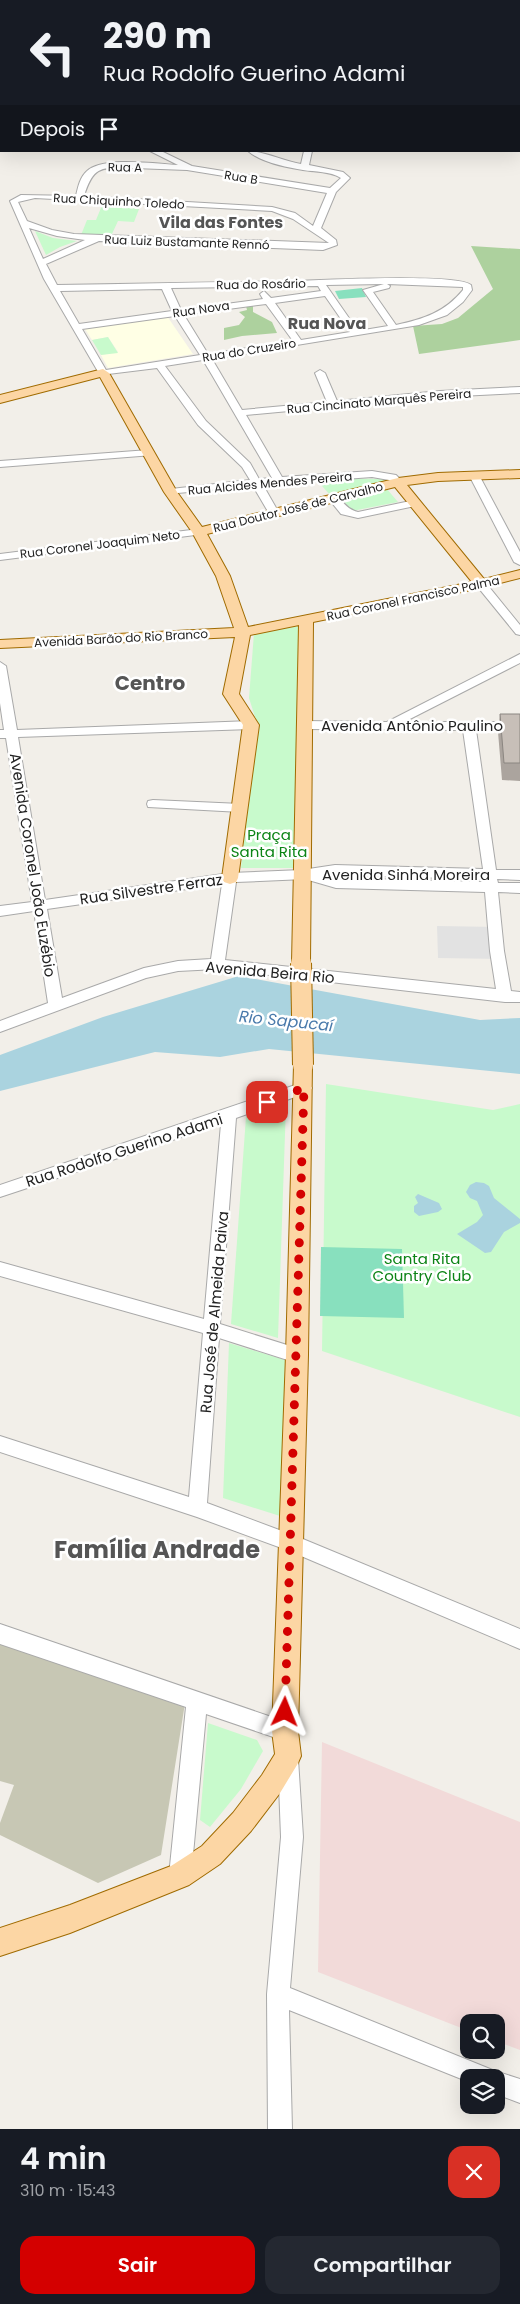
<!DOCTYPE html>
<html lang="pt">
<meta charset="utf-8">
<style>
:root{--surface:#171b24;--page:#242831;--text:#f1f3f6;--muted:#9ea1a6;--accent:#d40000}
body{margin:0;font-family:Poppins,sans-serif;background:var(--page);color:var(--text);height:100vh;display:flex;flex-direction:column;font-size:19px;white-space:nowrap}
*{box-sizing:border-box;margin:0}
p{font-size:16px;color:var(--muted)}
.icon{flex:none;width:28px;height:28px;fill:none;stroke:currentColor;stroke-width:2;stroke-linecap:round;stroke-linejoin:round}
.map{position:relative;height:2129px;overflow:hidden}
.panel{display:flex;flex-direction:column;background:var(--surface);flex:1}
.panel>*{flex:none}
.hud{position:absolute;left:0px;top:0px;width:520px;height:152px;box-shadow:0 5px 20px #0002;background:#171b24;color:var(--text);overflow:hidden}
.tools{position:absolute;left:460px;top:2014px;display:grid;gap:10px}
.tools a{display:grid;place-items:center;width:45px;height:45px;border-radius:10px;background:var(--surface);box-shadow:0 5px 20px #0002;font-size:25px}
.pin{position:absolute;display:grid;place-items:center;width:42px;height:42px;color:#fff;margin:-21px;border-radius:10px;box-shadow:0 2px 8px #0006}
.me{position:absolute;width:55px;margin:-28px;rotate:2deg;stroke-linejoin:round;filter:drop-shadow(0 0 4px #0008)}
.turn{display:flex;align-items:center;gap:18px;height:105px;padding:0 20px;font-size:22px}
.turn .icon{width:65px;height:65px;stroke-width:2.5}
.turn b{display:block;font-size:35px;line-height:42px}
.then{display:flex;align-items:center;height:48px;padding:0 20px;background:#0003;gap:10px;font-size:19px}
.round{display:grid;place-items:center;flex:none;width:52px;height:52px;border-radius:15px;background:var(--page)}
.headline{display:flex;align-items:center;justify-content:space-between;height:85px;padding:0 20px}
h1{font-size:30px;font-weight:600;line-height:38px}
.action{display:flex;gap:10px;margin-top:auto;padding:10px 20px}
.action a{flex:1;height:58px;border-radius:15px;background:var(--accent);color:#fff;font-size:20px;font-weight:600;line-height:58px;text-align:center}
.action a+a{background:var(--page);color:var(--text)}
.map>svg:first-child{display:block}
.commercial{fill:#f2dad9}
.education{fill:#ffffe5}
.construction{fill:#c7c7b4}
.forest{fill:#add19e}
.park{fill:#c8facc}
.pitch{fill:#88e0be}
.parking{fill:#e2e2e2}
.water{fill:#aad3df}
.lines{fill:none;stroke-linecap:round;stroke-linejoin:round}
.minor-casing{stroke:#a9a9a9;stroke-width:2}
.major-casing{stroke:#a06b00;stroke-width:2}
.minor{fill:#fff;fill-rule:evenodd}
.major{fill:#fcd6a4;fill-rule:evenodd}
.major-bridge-casing{stroke:#a06b00;stroke-width:22;stroke-linecap:butt}
.major-bridge{stroke:#fcd6a4;stroke-width:20}
.wall{fill:#aba49e}
.building{fill:#c7bfb8;stroke:#8b8681}
.route{stroke:#d40000;stroke-width:9;stroke-dasharray:0 16.2}
.labels{text-anchor:middle;dominant-baseline:central;stroke-width:5;stroke-linejoin:round;paint-order:stroke}
.far-street-label{font-size:12px;fill:#222;stroke:#fff}
.street-label{font-size:15px;fill:#222;stroke:#fff}
.park-label{font-size:15px;fill:#0c8416;stroke:#fff}
.far-district-label{font-size:16px;font-weight:bold;fill:#555;stroke:#fff}
.water-label{font-size:16px;font-style:italic;fill:#4a7aab;stroke:#fff}
.district-label{font-size:20px;font-weight:bold;fill:#555;stroke:#fff}
.near-district-label{font-size:24px;font-weight:bold;fill:#555;stroke:#fff}
</style>
<div class="map">
<svg width="520" height="2129" viewBox="0 0 520 2129">
<rect width="100%" height="100%" fill="#f2efe9"/>
<!-- commercial -->
<polygon class="commercial" points="322,1742 520,1822 520,2050 496,2041 496,2022 469,2022 469,2031 318,1972"/>
<!-- education -->
<polygon class="education" points="167,316 193,354 108,368 101,355 118,352 108,337 92,340 85,329"/>
<!-- construction -->
<polygon class="construction" points="0,1644 185,1703 161,1855 98,1883 0,1835 0,1823 14,1785 0,1781"/>
<!-- forest -->
<g class="forest">
<polygon points="471,246 520,249 520,340 419,354 413,326 442,324 458,318 493,289"/>
<polygon points="253,305 253,312 272,322 277,333 242,336 224,340 224,328 239,325 245,317 239,312 247,310 246,306"/>
</g>
<!-- park -->
<g class="park">
<polygon points="103,203 141,204 134,222 118,221 111,236 81,235 87,220 96,220"/>
<polygon points="35,231 53,238 77,241 60,247 46,255"/>
<polygon points="108,337 118,353 101,355 92,340"/>
<polygon points="315,478 386,479 388,480 330,495"/>
<polygon points="386,488 398,502 352,511 341,498"/>
<polygon points="299,626 294,868 241,868 256,720 249,698 254,633"/>
<polygon points="326,1084 493,1110 520,1104 520,1417 322,1351"/>
<polygon points="286,1105 278,1338 231,1324 246,1117"/>
<polygon points="229,1343 285,1360 280,1516 223,1498"/>
<polygon points="208,1723 257,1740 263,1751 241,1789 210,1827 200,1820"/>
</g>
<!-- pitch -->
<g class="pitch">
<polygon points="362,288 366,297 339,299 335,291"/>
<polygon points="321,1247 402,1249 404,1318 320,1316"/>
</g>
<!-- parking -->
<polygon class="parking" points="437,926 499,927 502,959 438,958"/>
<!-- water -->
<g class="water">
<polygon points="239,976 480,1020 520,1018 520,1074 269,1049 220,1057 155,1052 0,1091 0,1055 103,1017"/>
<polygon points="476,1182 484,1183 489,1186 494,1198 520,1219 520,1223 504,1232 491,1252 485,1253 457,1234 477,1222 483,1215 477,1201 470,1198 466,1192 470,1185"/>
<polygon points="418,1194 439,1203 442,1209 438,1212 419,1216 414,1212 414,1206 418,1203 415,1197"/>
</g>
<g class="lines">
<defs>
<g id="minor">
<rect x="519" y="12" width="1" height="4"/>
<rect x="0" y="31" width="1" height="4"/>
<rect x="519" y="34" width="1" height="4"/>
<rect x="519" y="57" width="1" height="4"/>
<rect x="519" y="97" width="1" height="4"/>
<path d="M150 151H161L192 166 330 188 341 178C330 171 315 172 303 170 286 167 262 163 248 151 263 151 284 161 301 164L304 151H312L309 165 343 172 350 178 336 192 321 228 336 240 337 245 323 250 99 241 46 264 57 285C137 284 217 282 297 281 324 280 457 273 471 285L472 290 463 302 447 315 419 325 212 359 242 410 327 402 315 373 320 370 325 373 337 401 440 391 520 387V393L440 397 246 415 282 477 372 471 396 475 403 482 402 484 398 485 389 480 372 477 263 485 279 513 274 516 270 515 253 486 167 494 166 492 171 489 250 480 242 467 198 425 157 368 100 375 44 279 10 201 21 195 76 196C78 187 80 177 87 171 103 156 157 164 178 165ZM134 168 187 170 327 193 313 226 295 213 272 207 84 196C94 164 102 168 134 168ZM35 198 272 211 293 219 329 243 74 234 52 230 27 221 18 202ZM29 228 57 236 85 240 43 259ZM384 284 363 290 388 326 358 331 326 285ZM387 284 463 287V290C445 312 424 319 396 325L373 292 389 288 390 286ZM318 286 321 291 271 298 264 291 260 294 263 299 181 310 171 288ZM162 289 172 311 79 324 60 291ZM325 296 350 332 301 340 275 303ZM266 304 293 341 208 354 184 315ZM175 316 200 355 106 370 82 329ZM203 360 212 375 272 478 259 479 250 463 206 421 165 366Z"/>
<polygon points="149,450 153,451 153,455 0,467 0,461"/>
<polygon points="474,472 479,475 520,552 520,565 514,562 469,475"/>
<path d="M333 495C344 499 343 508 358 512L415 500 420 503 415 506 358 518 341 514 328 498Z"/>
<polygon points="199,529 203,530 203,534 0,560 0,554"/>
<polygon points="481,581 485,582 520,625 520,635 516,634 477,586 475,584 477,582"/>
<path d="M520 654V663L404 722H520V730H476L496 870H520V880L497 879 498 883H520V893L498 892 504 951 511 991 520 992V1002H505L217 969 178 971 146 978 0 1032V1021L48 1003 34 911 0 916V906L32 902 6 738H0V730H4L0 703V662L6 666 17 730 251 721 257 725 251 729 18 737 45 900 230 873 302 870 335 865 483 869 463 730 304 729 298 725 304 721 387 722ZM335 875 484 879V882L336 878 326 876ZM305 879 336 888 485 892 490 951 496 989 225 960 236 882ZM222 884 211 959 178 961 144 968 62 998 47 909Z"/>
<polygon points="153,800 241,804 247,808 241,812 148,807 147,804 148,801"/>
<polygon points="304,1082 309,1084 312,1088 309,1092 236,1118 220,1324 303,1350 306,1355 303,1360 297,1363 219,1338 207,1503 298,1537 520,1629 520,1649 287,1550 197,1517 0,1452 0,1436 189,1497 203,1333 0,1276 0,1262 204,1319 221,1124 0,1197 0,1185"/>
<polygon points="0,1624 292,1724 295,1731 292,1738 285,1741 206,1714 191,1876 188,1884 180,1887 172,1884 169,1876 186,1707 0,1644"/>
<polygon points="288,1749 295,1752 298,1759 303,1837 290,1988 495,2071 520,2079 520,2103 496,2094 496,2078 469,2078 469,2082 289,2010 292,2129 268,2129 267,1994 281,1837 278,1759 281,1752"/>
</g>
<g id="major">
<path d="M103 369 109 373 177 492 202 527 398 478 438 473 520 470V478L438 481 407 485 484 579 520 570V578L481 588 313 622 310 963 307 967 301 969 295 967 292 963 299 625 250 635 239 694 259 725 238 878 236 882 230 884 224 882 222 878 243 725 223 694 235 637 0 648V640L234 628 216 576 192 532 164 492 100 377 0 403V395ZM395 487 472 582 248 627 230 576 207 534Z"/>
<polygon points="303,1058 310,1060 312,1065 308,1355 298,1731 301,1756 297,1765 280,1793 251,1831 220,1864 189,1885 70,1933 0,1956 0,1928 70,1905 171,1866 202,1846 233,1813 262,1775 275,1754 272,1731 286,1355 294,1065 296,1060"/>
</g>
</defs>
<!-- minor casing -->
<use href="#minor" class="minor-casing"/>
<!-- major casing -->
<use href="#major" class="major-casing"/>
<!-- minor -->
<use href="#minor" class="minor"/>
<!-- major -->
<use href="#major" class="major"/>
<defs>
<polyline id="major-bridge" points="301,963 303,1065"/>
</defs>
<!-- major-bridge casing -->
<use href="#major-bridge" class="major-bridge-casing"/>
<!-- major-bridge -->
<use href="#major-bridge" class="major-bridge"/>
</g>
<!-- wall -->
<polygon class="wall" points="500,714 520,714 520,781 502,780 498,732"/>
<!-- building -->
<polygon class="building" points="500,714 520,714 520,763 504,763"/>
<g class="lines">
<!-- route -->
<polyline class="route" points="267,1102 304,1088 285,1712"/>
</g>
<g class="labels">
<!-- far-street labels -->
<g class="far-street-label">
<text transform="translate(125 167) rotate(1)">Rua A</text>
<text transform="translate(241 177) rotate(9)">Rua B</text>
<text transform="translate(119 201) rotate(3)">Rua Chiquinho Toledo</text>
<text transform="translate(187 242) rotate(2)">Rua Luiz Bustamante Rennó</text>
<text transform="translate(261 284) rotate(-1)">Rua do Rosário</text>
<text transform="translate(201 309) rotate(-8)">Rua Nova</text>
<text transform="translate(249 350) rotate(-9)">Rua do Cruzeiro</text>
<text transform="translate(379 401) rotate(-5)">Rua Cincinato Marquês Pereira</text>
<text transform="translate(270 483) rotate(-5)">Rua Alcides Mendes Pereira</text>
<text transform="translate(298 507) rotate(-14)">Rua Doutor José de Carvalho</text>
<text transform="translate(100 544) rotate(-7)">Rua Coronel Joaquim Neto</text>
<text transform="translate(413 598) rotate(-12)">Rua Coronel Francisco Palma</text>
<text transform="translate(121 638) rotate(-3)">Avenida Barão do Rio Branco</text>
</g>
<!-- street labels -->
<g class="street-label">
<text x="412" y="725">Avenida Antônio Paulino</text>
<text transform="translate(33 865) rotate(81)">Avenida Coronel João Euzébio</text>
<text x="406" y="874">Avenida Sinhá Moreira</text>
<text transform="translate(151 889) rotate(-8)">Rua Silvestre Ferraz</text>
<text transform="translate(270 972) rotate(5)">Avenida Beira Rio</text>
<text transform="translate(124 1150) rotate(-18)">Rua Rodolfo Guerino Adami</text>
<text transform="translate(214 1312) rotate(-85)">Rua José de Almeida Paiva</text>
</g>
<!-- park labels -->
<g class="park-label">
<text x="269" y="834">Praça<tspan x="269" dy="17">Santa Rita</tspan></text>
<text x="422" y="1258">Santa Rita<tspan x="422" dy="17">Country Club</tspan></text>
</g>
<!-- far-district labels -->
<g class="far-district-label">
<text x="221" y="222">Vila das Fontes</text>
<text x="327" y="323">Rua Nova</text>
</g>
<!-- water labels -->
<g class="water-label">
<text transform="translate(286 1021) rotate(6)">Rio Sapucaí</text>
</g>
<!-- district labels -->
<g class="district-label">
<text x="150" y="683">Centro</text>
</g>
<!-- near-district labels -->
<g class="near-district-label">
<text x="157" y="1549">Família Andrade</text>
</g>
</g>
</svg>
<div class="tools">
<a><svg class="icon" aria-label="search" viewBox="0 0 24 24"><circle cx="10" cy="10" r="6"/><path d="M15 15l6 6"/></svg></a>
<a><svg class="icon" aria-label="layers" viewBox="0 0 24 24"><path d="M12 4l9 5-9 5-9-5zM3 14l9 5 9-5"/></svg></a>
</div>
<div class="pin" style="left:267px;top:1102px;background:#d93025"><svg class="icon" aria-label="arrive" viewBox="0 0 24 24"><path d="M6 21V4h12l-3 4 3 4H6"/></svg></div>
<svg class="me" style="left:285px;top:1712px" viewBox="-20 -20 40 40"><path d="M0-17L14 15 0 8-14 15z" fill="#d40000" stroke="#fff" stroke-width="4"/></svg>
<div class="hud">
<div class="turn"><svg class="icon" aria-label="left" viewBox="0 0 24 24"><path d="M17 20v-9H6M10 6l-5 5 5 5"/></svg><div><b>290 m</b>Rua Rodolfo Guerino Adami</div></div>
<div class="then">Depois<svg class="icon" aria-label="arrive" viewBox="0 0 24 24"><path d="M6 21V4h12l-3 4 3 4H6"/></svg></div>
</div>
</div>
<section class="panel">
<div class="headline"><div><h1>4 min</h1><p>310 m · 15:43</p></div><a class="round" style="background:#d93025;color:#fff"><svg class="icon" aria-label="close" viewBox="0 0 24 24"><path d="M6 6l12 12M18 6L6 18"/></svg></a></div>
<div class="action"><a>Sair</a><a>Compartilhar</a></div>
</section>
